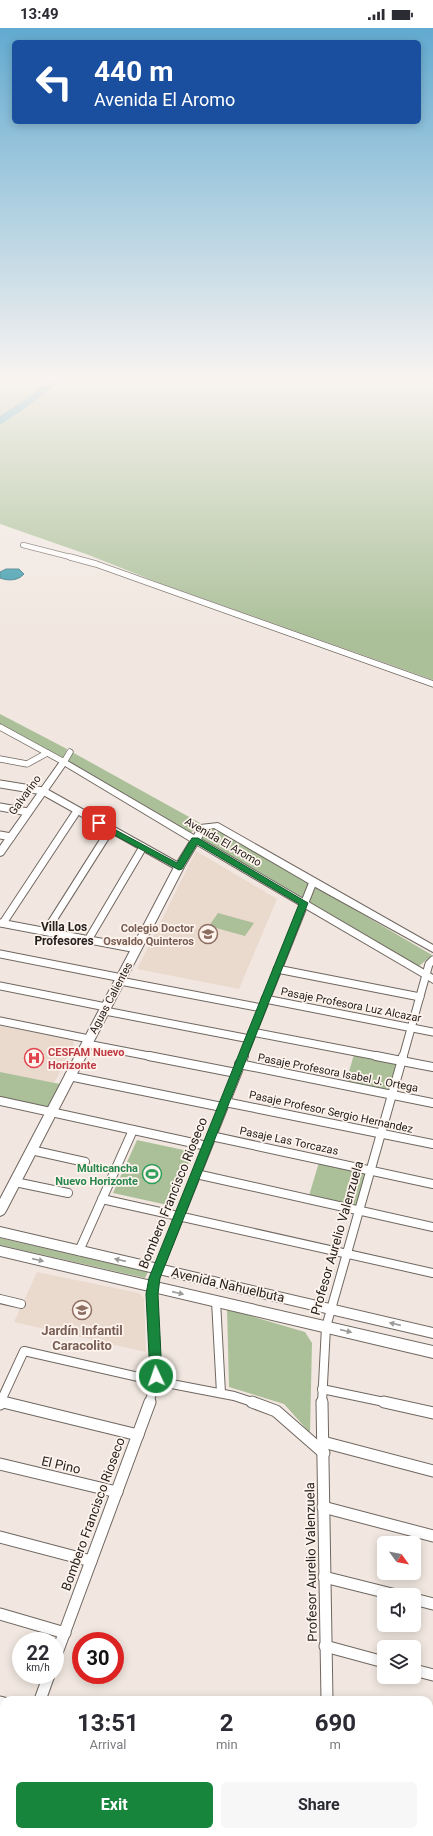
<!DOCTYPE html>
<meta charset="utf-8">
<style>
:root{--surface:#fff;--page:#f7f7f7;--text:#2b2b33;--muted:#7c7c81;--accent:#17853c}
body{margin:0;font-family:Roboto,sans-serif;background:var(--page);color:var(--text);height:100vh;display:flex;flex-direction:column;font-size:15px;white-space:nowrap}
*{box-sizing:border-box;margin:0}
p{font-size:13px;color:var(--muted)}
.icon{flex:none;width:22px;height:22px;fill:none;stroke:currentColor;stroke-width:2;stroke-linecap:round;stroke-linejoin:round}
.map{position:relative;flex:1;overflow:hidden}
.drawer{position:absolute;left:0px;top:1668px;width:433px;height:140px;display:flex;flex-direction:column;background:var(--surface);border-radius:12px 12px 0 0;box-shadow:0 2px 10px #0003}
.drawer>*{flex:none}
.top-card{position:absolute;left:12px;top:12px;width:409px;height:84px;border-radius:6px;box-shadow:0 2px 10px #0003;background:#1a4fa0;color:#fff;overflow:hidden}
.needle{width:26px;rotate:123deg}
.fabs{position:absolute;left:377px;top:1508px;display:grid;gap:8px}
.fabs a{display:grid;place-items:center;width:44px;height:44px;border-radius:6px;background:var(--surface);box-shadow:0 2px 10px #0003;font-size:20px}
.speed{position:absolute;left:12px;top:1604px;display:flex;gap:8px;font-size:20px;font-weight:700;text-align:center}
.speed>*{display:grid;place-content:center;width:52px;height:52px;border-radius:50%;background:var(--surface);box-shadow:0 2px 10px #0003;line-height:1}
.speed small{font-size:10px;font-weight:400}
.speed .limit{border:6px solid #d22;background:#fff;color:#111}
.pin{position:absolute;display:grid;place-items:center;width:34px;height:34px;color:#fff;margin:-17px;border-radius:8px;box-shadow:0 2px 6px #0006}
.me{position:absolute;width:44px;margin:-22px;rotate:357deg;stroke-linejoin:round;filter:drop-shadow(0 0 3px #0008)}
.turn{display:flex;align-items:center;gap:14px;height:84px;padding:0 16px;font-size:18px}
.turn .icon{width:52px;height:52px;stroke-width:2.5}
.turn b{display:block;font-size:28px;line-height:34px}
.eta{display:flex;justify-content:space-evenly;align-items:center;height:68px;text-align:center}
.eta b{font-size:24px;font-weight:700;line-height:28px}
.cta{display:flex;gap:8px;margin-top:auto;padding:8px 16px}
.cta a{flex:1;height:46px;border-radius:6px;background:var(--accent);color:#fff;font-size:16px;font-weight:700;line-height:46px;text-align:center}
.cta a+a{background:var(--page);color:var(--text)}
.status{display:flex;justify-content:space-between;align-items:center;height:28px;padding:0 20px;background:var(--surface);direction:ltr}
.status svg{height:11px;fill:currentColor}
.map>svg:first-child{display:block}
.built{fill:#ead9cd}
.green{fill:#abc099}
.water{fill:#399aac;stroke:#337581}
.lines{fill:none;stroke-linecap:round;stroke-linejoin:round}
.river{fill:#399aac;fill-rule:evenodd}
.street-far4-casing{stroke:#706761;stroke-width:6}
.street-far3-casing{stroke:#706761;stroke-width:7}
.street-far2-casing{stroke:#706761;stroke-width:9}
.street-far1-casing{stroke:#706761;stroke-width:10}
.street-casing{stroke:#706761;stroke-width:13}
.secondary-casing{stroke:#706761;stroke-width:2}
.street-far4{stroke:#fff;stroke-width:4.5}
.street-far3{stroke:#fff;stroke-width:5.5}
.street-far2{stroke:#fff;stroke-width:7}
.street-far1{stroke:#fff;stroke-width:8}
.street{stroke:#fff;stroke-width:11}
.secondary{fill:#fff;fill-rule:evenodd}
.oneway{fill:#9c9b99}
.route{fill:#17853c;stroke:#0f5627}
.labels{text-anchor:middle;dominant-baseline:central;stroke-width:3.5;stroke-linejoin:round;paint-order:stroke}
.street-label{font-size:11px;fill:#24201d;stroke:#fff4ed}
.education-label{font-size:11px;font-weight:bold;fill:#785e54;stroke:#fff4ed;text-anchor:end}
.health-label{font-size:11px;font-weight:bold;fill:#be3a42;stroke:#fff4ed;text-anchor:start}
.leisure-label{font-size:11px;font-weight:bold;fill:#27864d;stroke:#fff4ed;text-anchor:end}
.neighbourhood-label{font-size:12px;font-weight:bold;fill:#24201d;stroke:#fff4ed}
.near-street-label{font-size:13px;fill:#24201d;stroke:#fff4ed}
.near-education-label{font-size:13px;font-weight:bold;fill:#785e54;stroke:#fff4ed}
</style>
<div class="status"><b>13:49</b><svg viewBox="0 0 49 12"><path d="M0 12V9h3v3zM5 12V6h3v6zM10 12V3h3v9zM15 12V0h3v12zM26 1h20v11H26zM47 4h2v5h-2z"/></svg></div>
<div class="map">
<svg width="433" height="1808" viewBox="0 0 433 1808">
<rect width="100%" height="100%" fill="#f1e7e0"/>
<!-- built -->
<g class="built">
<polygon points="196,823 277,871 239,961 137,941"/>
<polygon points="0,998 73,1012 74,1017 54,1055 0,1044"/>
<polygon points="37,1244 139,1265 144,1270 146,1324 14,1294"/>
</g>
<!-- green -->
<g class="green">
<polygon points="0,353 433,353 433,652 162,556 86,526 0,496"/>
<polygon points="0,686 67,721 63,730 0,696"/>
<polygon points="72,724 200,795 191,805 68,734"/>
<polygon points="211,797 313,854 303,875 195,812 200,802"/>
<polygon points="316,859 432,927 418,939 308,874"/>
<polygon points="218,885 254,895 245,908 209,898"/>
<polygon points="355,1023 402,1032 392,1066 345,1057"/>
<polygon points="0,1044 65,1057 51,1084 0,1073"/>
<polygon points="137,1112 193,1124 172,1178 113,1165"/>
<polygon points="320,1131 370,1142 358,1182 308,1171"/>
<polygon points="0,1210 148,1244 145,1250 0,1217"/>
<polygon points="227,1281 305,1304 312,1315 310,1405 284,1376 229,1359"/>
<polygon points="4,1802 4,1804 81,1804 80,1808 2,1808"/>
<polygon points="338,1804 389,1804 402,1808 338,1808"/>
</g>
<!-- water -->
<path class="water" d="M6 541H19L24 546C18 553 8 553 0 550V544Z"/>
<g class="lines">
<!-- river -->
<polygon class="river" points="48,353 60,353 31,376 0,397 0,388 3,386 25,372"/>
<defs>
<polyline id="street-far4" points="23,517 74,530"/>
<g id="street-far3">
<polyline points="70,529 96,536 433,656"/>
<polyline points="0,699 64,734 70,724"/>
<polyline points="0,731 27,736 47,725"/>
</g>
<g id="street-far2">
<polyline points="0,756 43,763 179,839"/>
<polyline points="0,779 28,784"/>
<polyline points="0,807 11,809"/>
<polyline points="0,895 137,921"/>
<polyline points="3,895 77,783"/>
<polyline points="46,903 110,802"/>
<polyline points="88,912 143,819"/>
<polyline points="0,926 122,950"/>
<polyline points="277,941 420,969"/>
<polyline points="120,953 262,980"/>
<polyline points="0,958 106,979"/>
<polyline points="265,971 433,1004"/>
<polyline points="105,983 250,1011"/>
<polyline points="0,993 89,1011"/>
<polyline points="252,1004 382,1029"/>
<polyline points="87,1016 154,1029"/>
<polyline points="243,1029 313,854"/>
<polyline points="403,1029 429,936 433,932"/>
</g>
<g id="street-far1">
<polyline points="149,1028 236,1045"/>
<polyline points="376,1028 433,1039"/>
<polyline points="239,1036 433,1075"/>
<polyline points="69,1048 222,1079"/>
<polyline points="0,1073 207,1118"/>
<polyline points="225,1074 433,1116"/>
<polyline points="211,1108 433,1156"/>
<polyline points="31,1122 85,1134"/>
<polyline points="196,1146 433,1199"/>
<polyline points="15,1154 68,1165"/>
<polyline points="102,1171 433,1245"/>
<polyline points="79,1223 133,1102"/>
<polyline points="0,1271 21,1276"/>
<polyline points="216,1273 221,1365"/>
<polyline points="322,1361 389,1375"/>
<polyline points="1,1374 7,1375"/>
<polyline points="0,1375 24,1323 156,1353 234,1368 255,1375"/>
<path d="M149 1375C164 1335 146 1292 155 1250L244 1028"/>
<polyline points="322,1375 326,1299 403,1028"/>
</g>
<g id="street">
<polyline points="3,1374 138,1407"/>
<polyline points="252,1374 276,1383 324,1425"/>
<polyline points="322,1374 327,1672"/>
<polyline points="384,1374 433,1385"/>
<polyline points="0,1376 1,1374"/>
<polyline points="323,1414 433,1443"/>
<polyline points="0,1436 117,1464"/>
<polyline points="323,1479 433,1508"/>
<polyline points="0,1509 91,1533"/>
<polyline points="324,1549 396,1567"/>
<polyline points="414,1571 433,1576"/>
<polyline points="0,1586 65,1605"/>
<polyline points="325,1618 384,1634"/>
<polyline points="55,1630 150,1374"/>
<polyline points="414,1642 433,1647"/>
<polyline points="40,1672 49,1647"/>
<polyline points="0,1674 4,1675"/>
<polyline points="429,1715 433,1717"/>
<polyline points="0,1761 4,1762"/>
<polyline points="0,1779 4,1769"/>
<polyline points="88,1804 88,1808"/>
<polyline points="247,1804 247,1808"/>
<polyline points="329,1804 329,1808"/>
<polyline points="425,1804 433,1806"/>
<polyline points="166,1808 167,1804"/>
</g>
<g id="secondary">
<polygon points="64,731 194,807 200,797 218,795 433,917 433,924 310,856 214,800 206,801 201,811 433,947 433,955 197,817 184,839 6,1183 4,1186 0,1188 0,1171 174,839 190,813 65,738 3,827 0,828 0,818 61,732"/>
<polygon points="0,1199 433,1300 433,1310 0,1209"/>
<polygon points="0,1218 433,1318 433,1330 0,1228"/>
</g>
</defs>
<!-- street-far4 casing -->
<use href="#street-far4" class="street-far4-casing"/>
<!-- street-far3 casing -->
<use href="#street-far3" class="street-far3-casing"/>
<!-- street-far2 casing -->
<use href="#street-far2" class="street-far2-casing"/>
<!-- street-far1 casing -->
<use href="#street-far1" class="street-far1-casing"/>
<!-- street casing -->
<use href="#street" class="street-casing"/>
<!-- secondary casing -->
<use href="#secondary" class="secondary-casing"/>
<!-- street-far4 -->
<use href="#street-far4" class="street-far4"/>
<!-- street-far3 -->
<use href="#street-far3" class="street-far3"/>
<!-- street-far2 -->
<use href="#street-far2" class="street-far2"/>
<!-- street-far1 -->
<use href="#street-far1" class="street-far1"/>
<!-- street -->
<use href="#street" class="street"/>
<!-- secondary -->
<use href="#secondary" class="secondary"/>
</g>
<!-- one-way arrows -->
<defs><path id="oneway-solid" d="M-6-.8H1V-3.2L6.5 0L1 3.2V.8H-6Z"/></defs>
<g class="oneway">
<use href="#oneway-solid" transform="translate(38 1232) rotate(13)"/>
<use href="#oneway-solid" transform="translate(120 1232) rotate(-167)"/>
<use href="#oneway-solid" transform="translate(178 1265) rotate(13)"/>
<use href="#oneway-solid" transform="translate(395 1296) rotate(-167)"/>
<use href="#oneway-solid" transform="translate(346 1303) rotate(13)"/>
</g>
<!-- sky -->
<linearGradient id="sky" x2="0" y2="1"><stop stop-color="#62aad0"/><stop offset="0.58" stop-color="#f9f4f1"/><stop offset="1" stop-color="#f9f4f1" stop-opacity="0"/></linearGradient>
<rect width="433" height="606" fill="url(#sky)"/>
<!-- route -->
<polygon class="route" points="99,793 177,835 192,810 198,810 308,875 160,1250 158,1266 162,1348 161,1352 156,1354 152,1352 150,1348 146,1266 149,1250 299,876 197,816 182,841 179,842 96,797 95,795"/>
<!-- icons -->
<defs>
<symbol id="school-ring" viewBox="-11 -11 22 22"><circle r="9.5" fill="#fff4ed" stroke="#8d6e63" stroke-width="1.5"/><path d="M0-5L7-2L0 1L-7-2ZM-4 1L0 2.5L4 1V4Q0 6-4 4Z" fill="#8d6e63"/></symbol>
<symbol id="hospital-ring" viewBox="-11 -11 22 22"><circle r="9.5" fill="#fff4ed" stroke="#e0444e" stroke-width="1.5"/><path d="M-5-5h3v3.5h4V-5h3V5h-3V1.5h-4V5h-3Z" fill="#e0444e"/></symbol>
<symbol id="stadium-ring" viewBox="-11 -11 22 22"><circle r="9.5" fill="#fff4ed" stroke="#2e9e5b" stroke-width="1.5"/><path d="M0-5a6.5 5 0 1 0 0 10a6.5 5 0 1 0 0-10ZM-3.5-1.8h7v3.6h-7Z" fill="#2e9e5b"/></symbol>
</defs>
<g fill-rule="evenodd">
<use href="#school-ring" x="197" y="895" width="22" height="22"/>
<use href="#hospital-ring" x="23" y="1019" width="22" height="22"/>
<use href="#stadium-ring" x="141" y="1135" width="22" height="22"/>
<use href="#school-ring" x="71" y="1271" width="22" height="22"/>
</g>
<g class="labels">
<!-- street labels -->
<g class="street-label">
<text transform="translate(25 767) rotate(-54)">Galvarino</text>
<text transform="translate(223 814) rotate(30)">Avenida El Aromo</text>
<text transform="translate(111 970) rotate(-62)">Aguas Calientes</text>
<text transform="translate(351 977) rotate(11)">Pasaje Profesora Luz Alcazar</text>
<text transform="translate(338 1045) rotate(11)">Pasaje Profesora Isabel J. Ortega</text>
<text transform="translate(331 1084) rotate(12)">Pasaje Profesor Sergio Hernandez</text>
<text transform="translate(289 1113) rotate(12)">Pasaje Las Torcazas</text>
</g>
<!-- education labels -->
<g class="education-label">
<text x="194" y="900">Colegio Doctor<tspan x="194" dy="13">Osvaldo Quinteros</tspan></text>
</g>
<!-- health labels -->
<g class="health-label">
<text x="48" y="1024">CESFAM Nuevo<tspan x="48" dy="13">Horizonte</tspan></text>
</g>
<!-- leisure labels -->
<g class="leisure-label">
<text x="138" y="1140">Multicancha<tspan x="138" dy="13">Nuevo Horizonte</tspan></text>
</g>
<!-- neighbourhood labels -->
<g class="neighbourhood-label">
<text x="64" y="899">Villa Los<tspan x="64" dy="14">Profesores</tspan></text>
</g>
<!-- near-street labels -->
<g class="near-street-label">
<text transform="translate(173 1165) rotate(-68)">Bombero Francisco Rioseco</text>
<text transform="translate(337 1210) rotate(-74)">Profesor Aurelio Valenzuela</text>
<text transform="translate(228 1257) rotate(13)">Avenida Nahuelbuta</text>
<text transform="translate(61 1437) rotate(13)">El Pino</text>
<text transform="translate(93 1486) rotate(-70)">Bombero Francisco Rioseco</text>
<text transform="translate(311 1534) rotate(-91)">Profesor Aurelio Valenzuela</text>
</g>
<!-- near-education labels -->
<g class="near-education-label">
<text x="82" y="1302">Jardín Infantil<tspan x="82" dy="15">Caracolito</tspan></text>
</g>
</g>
</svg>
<div class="fabs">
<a><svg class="needle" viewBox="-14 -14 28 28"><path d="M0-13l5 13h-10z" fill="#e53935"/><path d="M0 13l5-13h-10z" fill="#7c7c81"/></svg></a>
<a><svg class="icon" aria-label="sound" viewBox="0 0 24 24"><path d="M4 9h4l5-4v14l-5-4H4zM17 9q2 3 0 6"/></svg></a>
<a><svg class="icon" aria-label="layers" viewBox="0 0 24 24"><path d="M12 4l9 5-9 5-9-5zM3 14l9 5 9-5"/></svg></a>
</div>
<div class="speed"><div>22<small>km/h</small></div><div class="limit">30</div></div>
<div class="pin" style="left:99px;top:795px;background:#d93025"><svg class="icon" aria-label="arrive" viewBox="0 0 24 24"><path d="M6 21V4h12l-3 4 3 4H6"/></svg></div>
<svg class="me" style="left:156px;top:1348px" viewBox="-20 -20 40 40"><circle r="17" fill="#17853c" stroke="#fff" stroke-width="3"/><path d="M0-11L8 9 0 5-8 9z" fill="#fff"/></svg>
<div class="top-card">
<div class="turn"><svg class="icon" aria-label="left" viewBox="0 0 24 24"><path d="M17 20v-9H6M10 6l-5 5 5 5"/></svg><div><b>440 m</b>Avenida El Aromo</div></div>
</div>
<section class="drawer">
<div class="eta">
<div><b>13:51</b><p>Arrival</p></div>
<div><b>2</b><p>min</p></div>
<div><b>690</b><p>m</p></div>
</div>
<div class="cta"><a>Exit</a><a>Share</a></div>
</section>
</div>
